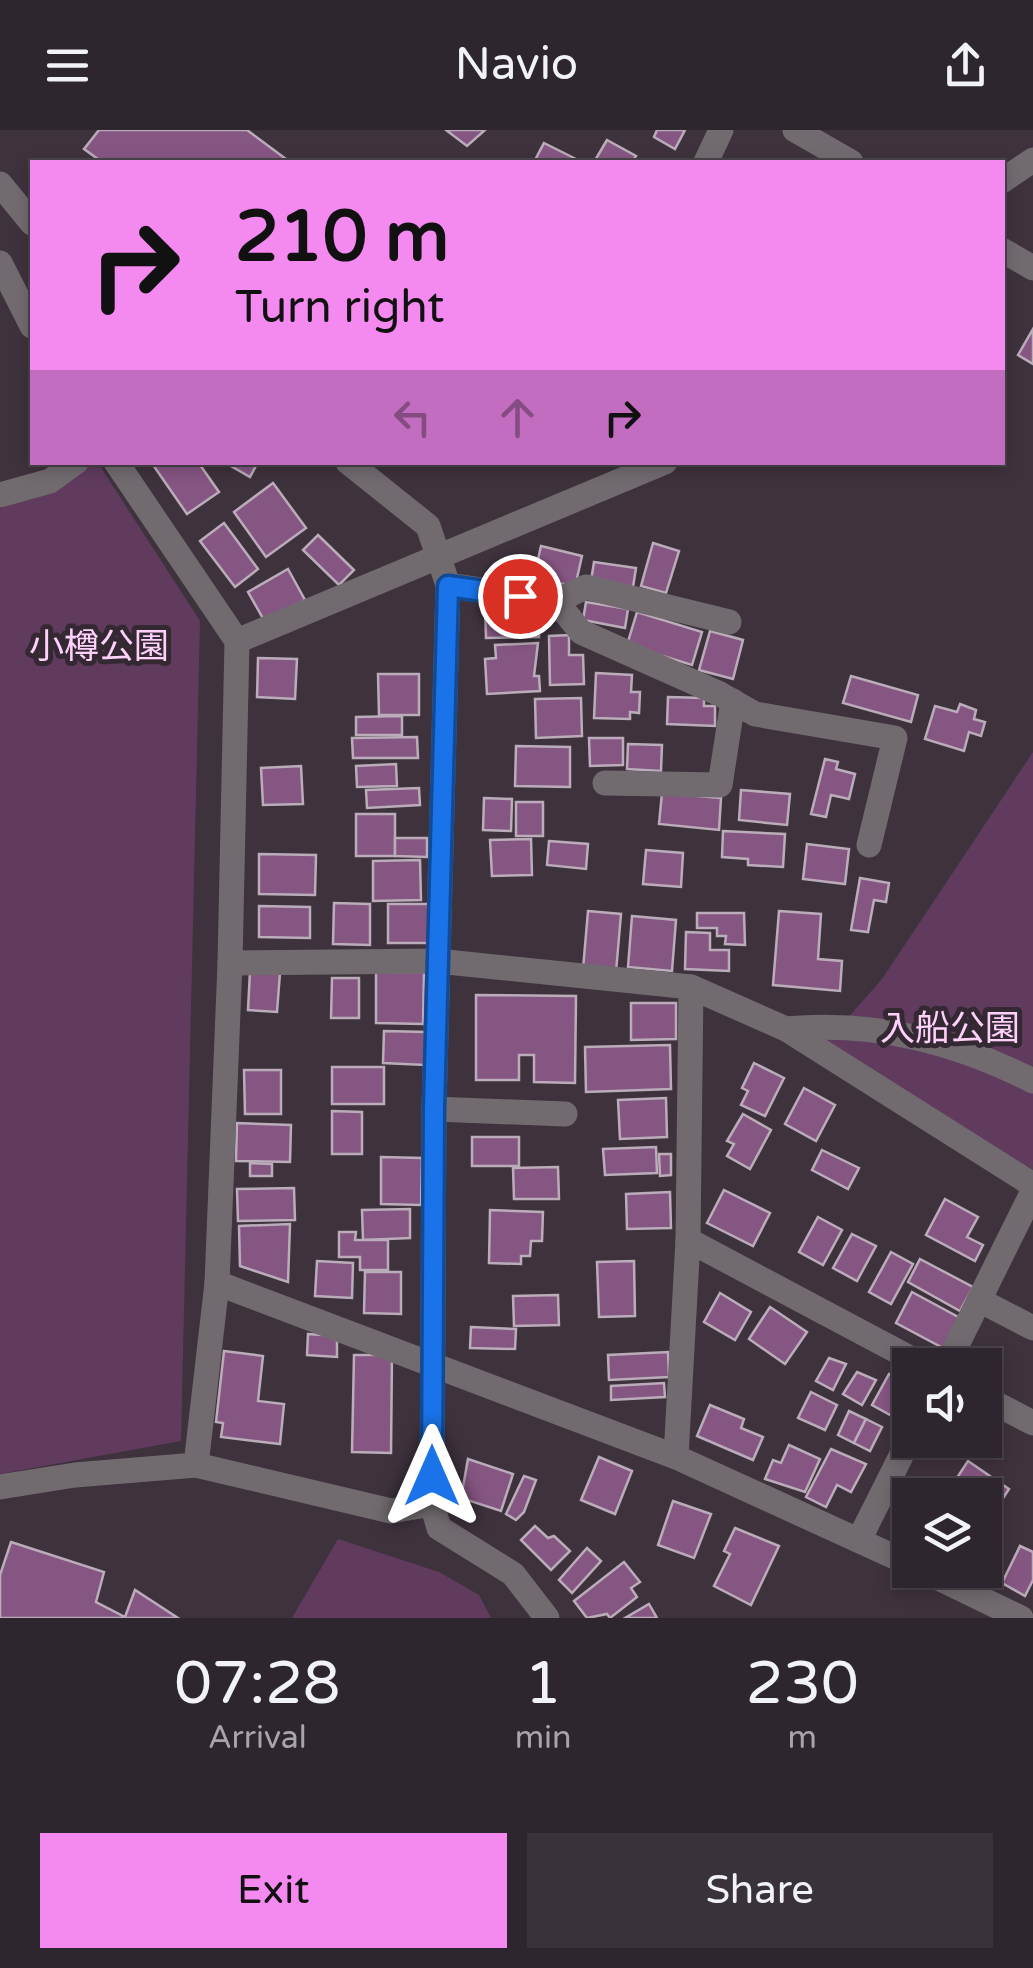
<!DOCTYPE html>
<meta charset="utf-8">
<style>
:root{--surface:#2e262e;--page:#3a323a;--text:#f1f3f6;--muted:#a7a5aa;--line:#49434a;--accent:#f489f0}
body{margin:0;font-family:"Varela Round","Noto Sans JP",sans-serif;background:var(--page);color:var(--text);height:100vh;display:flex;flex-direction:column;font-size:38px;white-space:nowrap}
*{box-sizing:border-box;margin:0}
p{font-size:32px;color:var(--muted)}
.icon{flex:none;width:55px;height:55px;fill:none;stroke:currentColor;stroke-width:2;stroke-linecap:round;stroke-linejoin:round}
.map{position:relative;height:1488px;overflow:hidden}
.details{display:flex;flex-direction:column;background:var(--surface);flex:1}
.details>*{flex:none}
.banner{position:absolute;left:30px;top:30px;width:975px;height:305px;border-radius:0px;box-shadow:0 5px 15px #0003,0 0 0 2px var(--line);background:#f489f0;color:#111;overflow:hidden}
.fabs{position:absolute;left:892px;top:1218px;display:grid;gap:20px}
.fabs a{display:grid;place-items:center;width:110px;height:110px;border-radius:0px;background:var(--surface);box-shadow:0 5px 15px #0003,0 0 0 2px var(--line);font-size:50px}
.pin{position:absolute;display:grid;place-items:center;width:85px;height:85px;color:#fff;margin:-42px;border:5px solid #fff;border-radius:50%;box-shadow:0 2px 10px #0007}
.me{position:absolute;width:110px;margin:-55px;rotate:0deg;stroke-linejoin:round;filter:drop-shadow(0 0 8px #0008)}
.turn{display:flex;align-items:center;gap:35px;height:210px;padding:0 40px;font-size:45px}
.turn .icon{width:130px;height:130px;stroke-width:2.5}
.turn b{display:block;font-size:70px;line-height:85px}
.lanes{display:flex;align-items:center;height:95px;padding:0 40px;background:#0003;justify-content:center;gap:50px;direction:ltr}
.lanes .off{opacity:.35}
.eta{display:flex;justify-content:space-evenly;align-items:center;height:170px;text-align:center}
.eta b{font-size:60px;font-weight:600;line-height:70px}
.primary-button{display:flex;gap:20px;margin-top:auto;padding:20px 40px}
.primary-button a{flex:1;height:115px;border-radius:0px;background:var(--accent);color:#111;font-size:40px;font-weight:600;line-height:115px;text-align:center}
.primary-button a+a{background:var(--page);color:var(--text)}
header{display:flex;justify-content:space-between;align-items:center;height:130px;padding:0 40px;background:var(--surface);font-size:45px;font-weight:600}
.map>svg:first-child{display:block}
.green{fill:#603b5e}
.building{fill:#855682;stroke:#bbacba;stroke-width:2.5}
.lines{fill:none;stroke-linecap:round;stroke-linejoin:round}
.minor{stroke:#716b70;stroke-width:25}
.route-casing{stroke:#114b97;stroke-width:25}
.route{stroke:#1a73e8;stroke-width:18}
.labels{text-anchor:middle;dominant-baseline:central;stroke-width:10;stroke-linejoin:round;paint-order:stroke}
.park-label{font-size:35px;fill:#fdd1f9;stroke:#342833}
</style>
<header><svg class="icon" aria-label="menu" viewBox="0 0 24 24"><path d="M4 6h16M4 12h16M4 18h16"/></svg>Navio<svg class="icon" aria-label="share" viewBox="0 0 24 24"><path d="M12 15V3M7 8l5-5 5 5M5 13v7h14v-7"/></svg></header>
<div class="map">
<svg width="1033" height="1488" viewBox="0 0 1033 1488">
<rect width="100%" height="100%" fill="#3e323d"/>
<!-- green -->
<g class="green">
<polygon points="83,333 98,333 200,491 181,1311 0,1344 0,378"/>
<polygon points="1033,622 1033,1047 817,923 882,849"/>
<polygon points="338,1409 439,1442 479,1465 491,1488 292,1488"/>
</g>
<!-- building -->
<g class="building">
<polygon points="99,0 247,0 290,32 102,32 84,19"/>
<polygon points="446,0 485,0 467,16"/>
<polygon points="657,0 685,0 675,19 654,7"/>
<polygon points="607,10 636,26 632,32 594,32"/>
<polygon points="544,13 582,32 534,32"/>
<polygon points="1033,199 1033,234 1018,225"/>
<polygon points="151,332 198,332 219,362 187,384"/>
<polygon points="224,332 258,332 250,347"/>
<polygon points="273,353 306,398 266,427 234,382"/>
<polygon points="224,393 258,439 235,457 200,411"/>
<polygon points="318,405 354,440 339,455 303,420"/>
<polygon points="653,413 679,421 666,463 641,456"/>
<polygon points="541,416 582,426 575,457 534,447"/>
<polygon points="594,432 636,438 633,457 591,451"/>
<polygon points="288,439 305,470 265,492 248,462"/>
<polygon points="586,472 628,479 625,498 583,490"/>
<polygon points="518,473 518,479 539,479 539,507 486,508 485,474"/>
<polygon points="637,482 702,502 692,535 627,515"/>
<polygon points="710,501 743,510 733,549 699,540"/>
<polygon points="569,505 569,525 583,525 584,554 550,555 549,506"/>
<polygon points="538,513 534,546 539,546 540,561 487,564 485,529 496,528 495,515"/>
<polygon points="258,528 297,529 295,569 257,567"/>
<polygon points="596,543 632,545 631,562 640,562 639,583 630,582 630,589 594,588"/>
<polygon points="378,544 419,544 419,585 379,585"/>
<polygon points="851,546 918,565 911,592 843,573"/>
<polygon points="668,567 704,568 704,576 715,576 715,596 667,594"/>
<polygon points="581,568 582,606 536,608 535,569"/>
<polygon points="960,574 976,580 974,589 985,592 981,606 969,602 964,621 925,609 935,576 957,582"/>
<polygon points="402,586 402,605 356,605 356,587"/>
<polygon points="417,607 418,628 353,628 352,608"/>
<polygon points="589,608 623,608 623,635 590,636"/>
<polygon points="628,614 662,615 661,641 627,639"/>
<polygon points="516,616 570,617 570,657 515,656"/>
<polygon points="825,629 838,632 836,639 855,644 849,669 831,665 826,687 811,684"/>
<polygon points="396,634 397,656 357,657 356,636"/>
<polygon points="301,636 303,674 263,675 261,638"/>
<polygon points="419,658 420,675 367,678 366,660"/>
<polygon points="741,660 790,664 787,695 739,690"/>
<polygon points="662,663 721,668 719,700 659,694"/>
<polygon points="484,668 512,669 511,701 483,700"/>
<rect x="516" y="672" width="27" height="34"/>
<rect x="356" y="684" width="39" height="42"/>
<polygon points="723,701 785,704 783,737 748,735 748,729 722,727"/>
<polygon points="395,708 427,708 427,727 395,726"/>
<polygon points="531,709 532,745 492,746 490,710"/>
<polygon points="549,711 588,714 586,739 547,735"/>
<polygon points="807,714 849,719 845,754 803,749"/>
<polygon points="646,720 683,723 681,757 643,754"/>
<polygon points="259,724 316,725 315,765 259,764"/>
<polygon points="420,730 421,770 373,771 373,731"/>
<polygon points="860,748 889,753 886,772 874,770 868,802 851,800"/>
<polygon points="334,773 370,774 370,815 333,814"/>
<rect x="388" y="774" width="45" height="39"/>
<polygon points="259,776 310,777 310,808 259,807"/>
<polygon points="588,781 621,784 616,842 583,839"/>
<polygon points="779,781 821,784 818,829 842,831 840,861 773,855"/>
<polygon points="697,783 744,783 745,815 725,814 726,806 717,806 717,798 697,798"/>
<polygon points="632,786 676,790 672,841 628,837"/>
<polygon points="686,802 710,803 710,820 729,820 729,841 685,839"/>
<polygon points="250,841 280,843 277,882 248,880"/>
<polygon points="376,842 424,842 423,894 376,893"/>
<polygon points="332,848 359,848 359,888 331,888"/>
<polygon points="476,865 576,866 575,953 534,952 534,925 519,925 519,950 476,950"/>
<polygon points="631,873 676,873 676,909 631,910"/>
<polygon points="384,901 427,902 425,935 383,933"/>
<polygon points="670,915 671,959 586,962 585,917"/>
<polygon points="754,933 784,948 765,986 741,975 748,961 742,958"/>
<rect x="332" y="937" width="52" height="37"/>
<polygon points="244,940 281,940 281,984 245,984"/>
<polygon points="804,958 835,975 816,1011 785,994"/>
<polygon points="666,968 667,1007 620,1009 618,970"/>
<polygon points="332,981 362,982 362,1024 332,1024"/>
<polygon points="743,984 771,1000 750,1039 727,1026 734,1014 727,1011"/>
<polygon points="237,993 291,995 290,1032 236,1031"/>
<rect x="472" y="1007" width="47" height="29"/>
<polygon points="656,1017 657,1043 605,1045 603,1019"/>
<polygon points="822,1020 859,1038 848,1059 812,1040"/>
<polygon points="659,1024 671,1024 671,1045 660,1046"/>
<polygon points="381,1027 422,1028 421,1075 381,1074"/>
<polygon points="250,1033 272,1034 272,1046 250,1046"/>
<polygon points="558,1037 559,1069 514,1069 513,1038"/>
<polygon points="294,1058 295,1090 238,1091 237,1059"/>
<polygon points="724,1060 770,1083 753,1116 707,1093"/>
<polygon points="670,1062 671,1098 627,1099 626,1064"/>
<polygon points="945,1069 978,1087 967,1107 983,1115 975,1131 926,1105"/>
<polygon points="410,1079 410,1108 363,1110 362,1080"/>
<polygon points="490,1080 543,1082 542,1111 531,1111 530,1126 521,1126 521,1134 489,1133"/>
<polygon points="818,1087 842,1100 823,1135 799,1122"/>
<polygon points="290,1094 288,1152 240,1136 239,1096"/>
<polygon points="339,1102 356,1102 355,1110 388,1110 388,1140 360,1140 360,1127 339,1127"/>
<polygon points="852,1104 876,1116 857,1151 833,1138"/>
<polygon points="891,1122 913,1134 891,1174 869,1162"/>
<polygon points="920,1129 973,1157 960,1181 908,1152"/>
<polygon points="317,1131 353,1133 352,1168 315,1166"/>
<polygon points="634,1131 635,1186 599,1187 597,1132"/>
<polygon points="365,1142 401,1142 401,1184 364,1183"/>
<polygon points="912,1162 962,1189 945,1219 896,1193"/>
<polygon points="720,1163 751,1182 735,1210 704,1192"/>
<polygon points="558,1165 559,1195 514,1196 513,1166"/>
<polygon points="770,1177 807,1202 785,1234 749,1209"/>
<polygon points="471,1197 516,1199 515,1219 470,1218"/>
<polygon points="308,1204 337,1206 337,1227 307,1225"/>
<polygon points="224,1221 263,1226 258,1271 284,1274 280,1314 221,1307 223,1293 216,1292"/>
<polygon points="668,1222 669,1247 609,1250 608,1225"/>
<polygon points="354,1225 392,1225 391,1323 352,1322"/>
<polygon points="829,1228 846,1234 833,1260 816,1251"/>
<polygon points="857,1242 876,1250 862,1275 843,1264"/>
<polygon points="889,1244 909,1255 892,1286 872,1275"/>
<polygon points="664,1253 665,1267 611,1270 611,1256"/>
<polygon points="811,1262 837,1275 825,1300 798,1288"/>
<polygon points="710,1275 744,1289 741,1298 763,1307 753,1330 697,1306"/>
<polygon points="849,1281 866,1289 854,1313 838,1305"/>
<polygon points="866,1289 882,1297 870,1321 854,1313"/>
<polygon points="789,1315 820,1329 805,1362 765,1349 773,1330 781,1333"/>
<polygon points="831,1319 866,1334 851,1362 837,1355 826,1377 806,1367"/>
<polygon points="599,1327 632,1341 615,1384 581,1370"/>
<polygon points="468,1329 513,1344 501,1381 461,1368"/>
<polygon points="968,1331 1009,1359 990,1388 985,1385 985,1365 956,1365 949,1360"/>
<polygon points="524,1346 536,1350 524,1382 516,1390 506,1384"/>
<polygon points="673,1371 711,1384 694,1428 658,1415"/>
<polygon points="985,1395 994,1407 991,1420 985,1417"/>
<polygon points="535,1396 548,1408 554,1406 570,1421 551,1440 521,1410"/>
<polygon points="735,1398 779,1416 751,1475 714,1456 730,1424 724,1421"/>
<polygon points="11,1412 104,1442 96,1472 125,1487 135,1460 178,1488 0,1488 0,1445"/>
<polygon points="1020,1416 1033,1422 1033,1450 1025,1466 1002,1453"/>
<polygon points="587,1418 601,1431 572,1463 559,1450"/>
<polygon points="624,1432 640,1452 631,1458 637,1467 610,1488 607,1484 587,1488 574,1471"/>
<polygon points="649,1474 657,1488 625,1488"/>
</g>
<g class="lines">
<!-- minor -->
<g class="minor">
<polyline points="795,0 851,32"/>
<polyline points="706,32 721,0"/>
<polyline points="1002,51 1033,30"/>
<polyline points="0,54 32,93"/>
<polyline points="1002,120 1033,138"/>
<polyline points="0,133 32,196"/>
<polyline points="116,332 237,511 230,833 217,1153 196,1335"/>
<polyline points="348,332 428,396 448,455 434,979 432,1374 439,1398 513,1444 547,1488"/>
<polyline points="0,365 50,351 76,332"/>
<polyline points="448,455 556,471 581,502 720,564 755,584 895,608 869,715"/>
<polyline points="556,471 586,457 729,492"/>
<polyline points="237,511 665,332"/>
<polyline points="605,653 720,655 733,571"/>
<polyline points="230,833 437,831 691,857 786,899 1033,1055"/>
<path d="M786 899C874 891 954 911 1033 951"/>
<polyline points="434,979 565,984"/>
<polyline points="688,1110 923,1235"/>
<polyline points="217,1153 676,1327 910,1434"/>
<polyline points="979,1170 1033,1198"/>
<polyline points="947,1235 1033,1061"/>
<polyline points="985,1268 1033,1293"/>
<polyline points="676,1327 688,1110 691,857"/>
<polyline points="0,1357 75,1345 196,1335 391,1381 432,1374"/>
<polyline points="859,1410 910,1308"/>
<polyline points="922,1440 1021,1488"/>
</g>
</g>
<g class="lines">
<defs>
<polyline id="route" points="432,1346 434,978 448,456 520,466"/>
</defs>
<!-- route casing -->
<use href="#route" class="route-casing"/>
<!-- route -->
<use href="#route" class="route"/>
</g>
<g class="labels">
<!-- park labels -->
<g class="park-label">
<text x="99" y="517">小樽公園</text>
<text x="950" y="899">入船公園</text>
</g>
</g>
</svg>
<div class="fabs">
<a><svg class="icon" aria-label="sound" viewBox="0 0 24 24"><path d="M4 9h4l5-4v14l-5-4H4zM17 9q2 3 0 6"/></svg></a>
<a><svg class="icon" aria-label="layers" viewBox="0 0 24 24"><path d="M12 4l9 5-9 5-9-5zM3 14l9 5 9-5"/></svg></a>
</div>
<div class="pin" style="left:520px;top:466px;background:#d93025"><svg class="icon" aria-label="arrive" viewBox="0 0 24 24"><path d="M6 21V4h12l-3 4 3 4H6"/></svg></div>
<svg class="me" style="left:432px;top:1346px" viewBox="-20 -20 40 40"><path d="M0-17L14 15 0 8-14 15z" fill="#1a73e8" stroke="#fff" stroke-width="4"/></svg>
<div class="banner">
<div class="turn"><svg class="icon" aria-label="right" viewBox="0 0 24 24"><path d="M7 20v-9h11M14 6l5 5-5 5"/></svg><div><b>210 m</b>Turn right</div></div>
<div class="lanes"><svg class="icon off" aria-label="left" viewBox="0 0 24 24"><path d="M17 20v-9H6M10 6l-5 5 5 5"/></svg><svg class="icon off" aria-label="ahead" viewBox="0 0 24 24"><path d="M12 20V5M6 11l6-6 6 6"/></svg><svg class="icon" aria-label="right" viewBox="0 0 24 24"><path d="M7 20v-9h11M14 6l5 5-5 5"/></svg></div>
</div>
</div>
<section class="details">
<div class="eta">
<div><b>07:28</b><p>Arrival</p></div>
<div><b>1</b><p>min</p></div>
<div><b>230</b><p>m</p></div>
</div>
<div class="primary-button"><a>Exit</a><a>Share</a></div>
</section>
